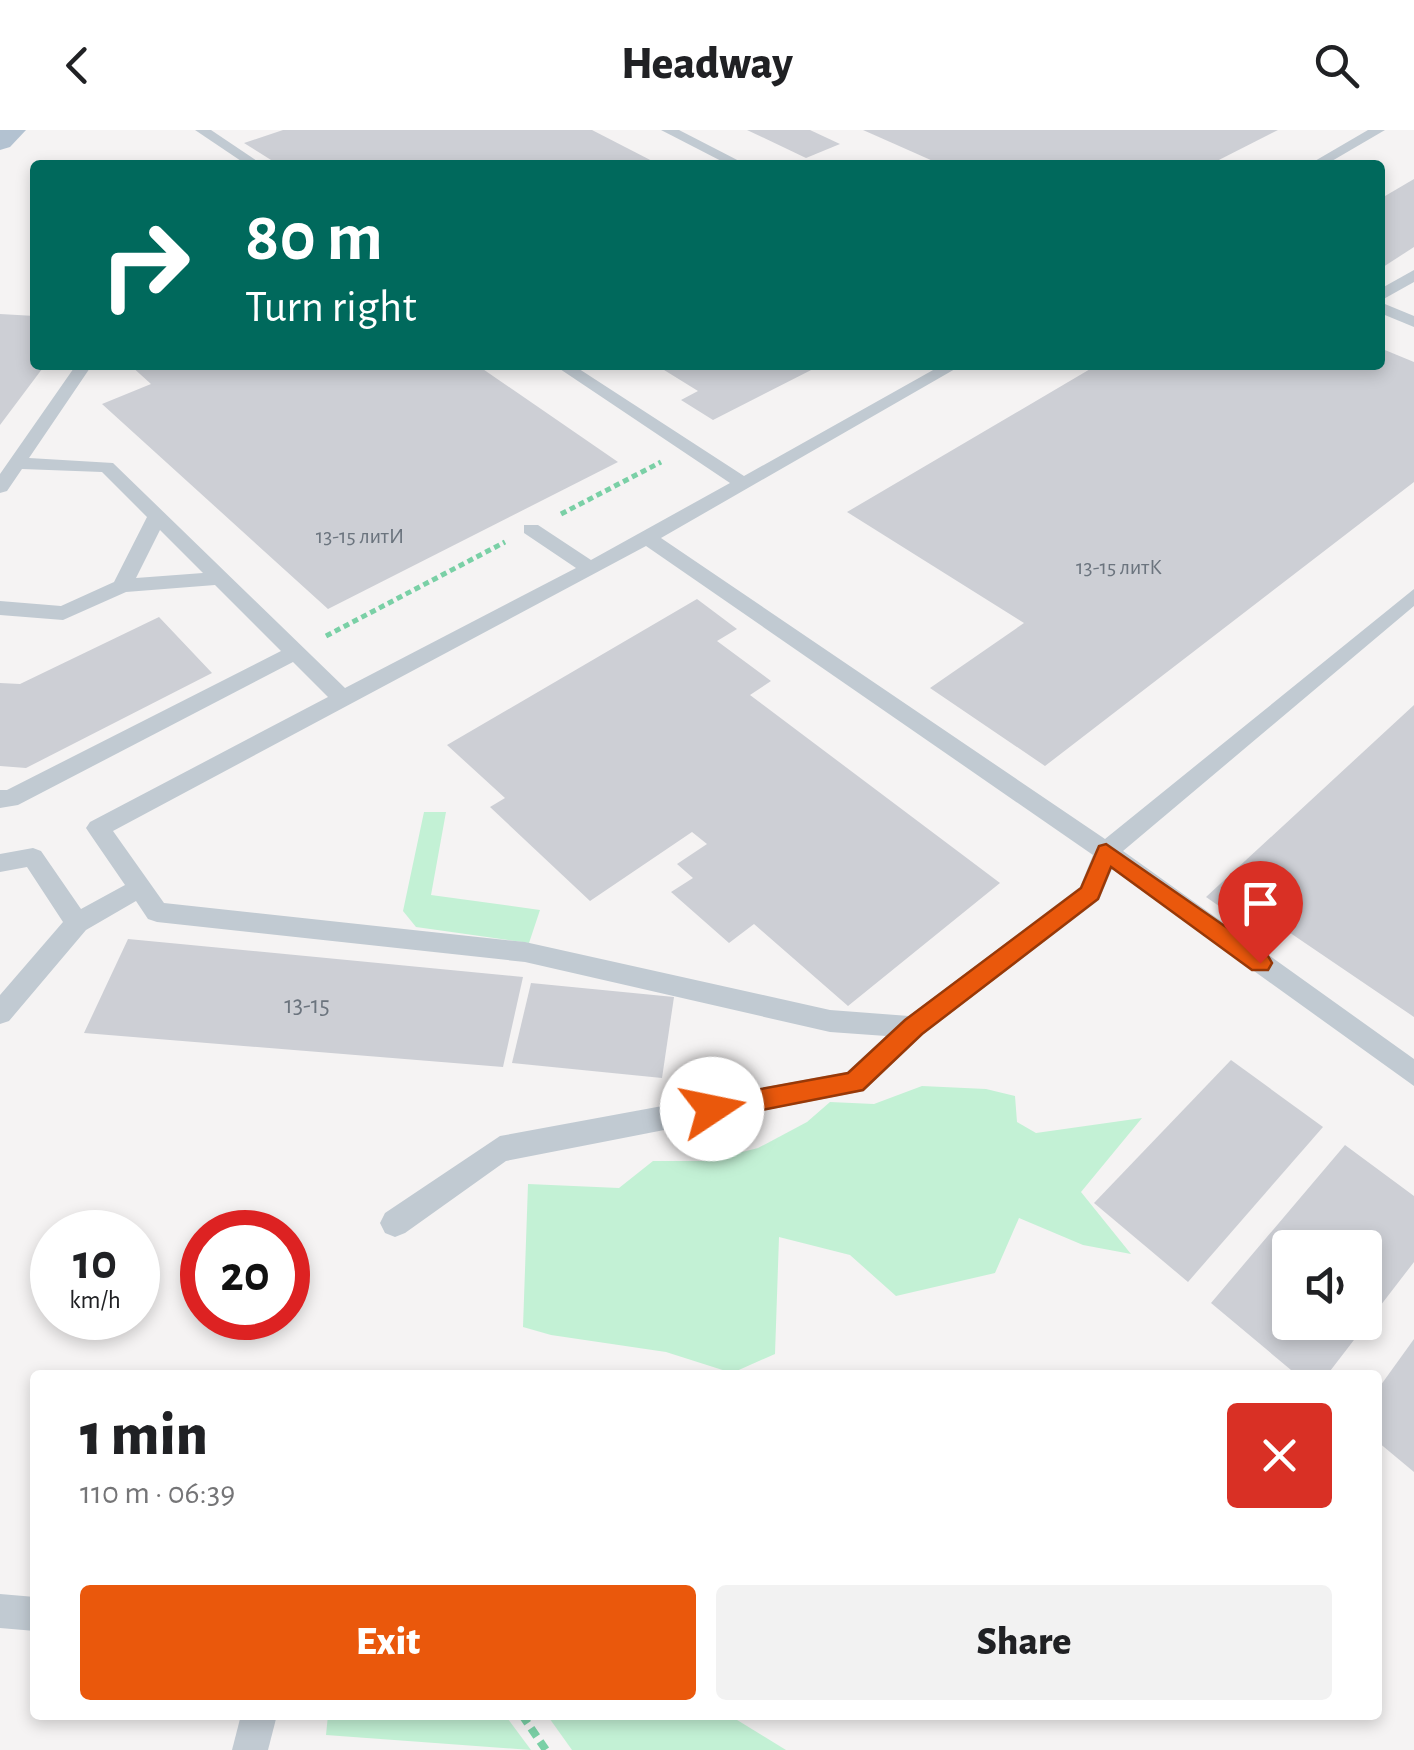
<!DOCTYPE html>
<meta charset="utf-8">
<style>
:root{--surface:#fff;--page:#f2f2f2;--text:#202124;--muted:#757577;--accent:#ea580c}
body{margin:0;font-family:"Alegreya Sans",sans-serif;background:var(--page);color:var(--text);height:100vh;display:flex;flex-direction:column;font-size:38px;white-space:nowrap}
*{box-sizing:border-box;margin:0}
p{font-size:32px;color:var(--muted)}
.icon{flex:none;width:55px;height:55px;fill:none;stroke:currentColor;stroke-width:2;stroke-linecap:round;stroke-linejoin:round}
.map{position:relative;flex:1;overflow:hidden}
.drawer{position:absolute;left:30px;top:1240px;width:1352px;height:350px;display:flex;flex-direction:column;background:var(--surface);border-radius:10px;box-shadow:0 5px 15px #0003}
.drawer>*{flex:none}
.hud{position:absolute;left:30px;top:30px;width:1355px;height:210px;border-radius:10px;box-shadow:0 5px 15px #0003;background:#00695c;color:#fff;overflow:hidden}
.tools{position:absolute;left:1272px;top:1100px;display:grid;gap:20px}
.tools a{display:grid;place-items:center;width:110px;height:110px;border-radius:10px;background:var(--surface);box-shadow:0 5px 15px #0003;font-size:50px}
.speed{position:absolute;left:30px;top:1080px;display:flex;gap:20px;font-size:50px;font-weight:700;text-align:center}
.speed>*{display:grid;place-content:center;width:130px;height:130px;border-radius:50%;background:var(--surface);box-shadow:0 5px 15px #0003;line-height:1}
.speed small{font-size:25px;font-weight:400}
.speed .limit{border:15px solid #d22;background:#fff;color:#111}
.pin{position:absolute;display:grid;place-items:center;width:85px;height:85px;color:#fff;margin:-102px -42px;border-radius:50% 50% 50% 0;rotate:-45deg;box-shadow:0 0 10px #0007}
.pin .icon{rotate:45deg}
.me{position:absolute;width:110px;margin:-55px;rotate:79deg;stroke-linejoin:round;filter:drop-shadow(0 0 8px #0008)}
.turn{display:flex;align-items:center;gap:35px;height:210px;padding:0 50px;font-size:45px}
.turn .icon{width:130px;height:130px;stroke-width:2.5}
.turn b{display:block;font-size:70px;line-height:85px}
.round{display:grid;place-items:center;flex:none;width:105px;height:105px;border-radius:10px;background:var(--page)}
.summary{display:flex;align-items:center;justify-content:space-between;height:170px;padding:0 50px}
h1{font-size:60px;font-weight:800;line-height:75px}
.action{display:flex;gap:20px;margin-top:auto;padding:20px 50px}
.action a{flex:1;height:115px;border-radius:10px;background:var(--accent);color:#fff;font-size:40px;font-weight:800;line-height:115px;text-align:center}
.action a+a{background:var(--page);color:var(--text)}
header{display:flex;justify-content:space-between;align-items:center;height:130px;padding:0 50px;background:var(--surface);font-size:45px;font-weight:800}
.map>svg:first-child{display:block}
.green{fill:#c3f1d5}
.building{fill:#cdcfd5;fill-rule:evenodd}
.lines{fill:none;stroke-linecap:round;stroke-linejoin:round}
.path-far1{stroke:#7ad0a6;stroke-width:5;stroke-dasharray:6 4;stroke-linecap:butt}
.path{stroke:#7ad0a6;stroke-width:8;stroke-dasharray:10 6;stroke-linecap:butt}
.lane{fill:#c1cad2;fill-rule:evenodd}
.primary{fill:#b3c2d1;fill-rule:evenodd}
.route{fill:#ea580c;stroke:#983908;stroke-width:2.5}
.labels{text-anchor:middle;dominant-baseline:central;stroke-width:8;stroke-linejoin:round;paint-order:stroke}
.far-number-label{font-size:22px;fill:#6b747e}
.number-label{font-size:25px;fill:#6b747e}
</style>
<header><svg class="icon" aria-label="back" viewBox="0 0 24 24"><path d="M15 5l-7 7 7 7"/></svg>Headway<svg class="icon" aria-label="search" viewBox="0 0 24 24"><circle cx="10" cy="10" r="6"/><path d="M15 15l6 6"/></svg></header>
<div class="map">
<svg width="1414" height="1620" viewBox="0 0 1414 1620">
<rect width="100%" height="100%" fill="#f5f3f3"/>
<!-- green -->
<g class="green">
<polygon points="424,682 446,682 431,765 540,780 529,813 416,797 403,781"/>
<polygon points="922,956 986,959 1015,966 1017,992 1036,1003 1142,988 1081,1062 1131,1124 1083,1115 1019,1088 995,1143 896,1166 850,1125 779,1107 775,1224 732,1243 666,1222 551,1205 523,1197 528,1054 619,1058 653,1031 707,1031 758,1018 807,992 830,972 874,974"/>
<polygon points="328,1585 505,1585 531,1620 326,1605"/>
<polygon points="547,1585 729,1585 786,1620 572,1620"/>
</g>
<!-- building -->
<g class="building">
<polygon points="283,0 592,0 660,35 279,35 244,13"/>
<polygon points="747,0 810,0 840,14 806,28"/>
<polygon points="863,0 1278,0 1209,35 942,35"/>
<polygon points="1414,49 1414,117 1380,139 1380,69"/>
<polygon points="0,184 35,186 35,235 45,235 0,295"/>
<polygon points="1380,218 1414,232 1414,352 1045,636 930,558 1024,493 847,382 1097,235 1380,235"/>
<polygon points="130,235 477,235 618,332 328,479 102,274 151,254"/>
<polygon points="656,235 821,235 713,290 681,270 698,261"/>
<polygon points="697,469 737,499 717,511 771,551 750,565 1000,753 848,876 754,794 729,813 671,762 693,748 677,734 707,714 692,702 590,771 490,677 505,668 447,615"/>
<polygon points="159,487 212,543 26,638 0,636 0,553 20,554"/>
<polygon points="1414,575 1414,887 1268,788 1255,801 1206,767"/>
<polygon points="128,809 523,847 503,937 84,903"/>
<polygon points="531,853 674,867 662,948 512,933"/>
<polygon points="1231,930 1323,997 1188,1152 1094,1073"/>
<path d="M1345 1015 1414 1066V1132L1327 1245H1297L1211 1173ZM1290 1118H1365V1192H1290Z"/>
<polygon points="1414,1209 1414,1342 1378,1312 1378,1259"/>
</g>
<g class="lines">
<!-- path-far1 -->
<g class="path-far1">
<polyline points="561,384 661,332"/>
<polyline points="326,506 505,412"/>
</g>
<!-- path -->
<polyline class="path" points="522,1585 546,1620"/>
<!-- lane -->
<g class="lane">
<polygon points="195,0 211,0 263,35 247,35"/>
<polygon points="661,0 679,0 747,35 729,35"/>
<polygon points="1368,0 1385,0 1325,35 1308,35"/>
<polygon points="1414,140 1414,152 1380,171 1380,159"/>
<polygon points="1380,172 1414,186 1414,197 1380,183"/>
<path d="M76 235H92L29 328 113 333 345 558 576 438 524 403V395H538L591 430 730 353 554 235H573L744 346 942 235H962L661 408 1105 709 1414 459V476L1123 721 1414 929V956L1112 739 1099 770 922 905 864 961 506 1031 405 1103 395 1107 385 1103 380 1093 385 1083 500 1006 847 942 886 906 830 902 525 832 157 792 148 789 136 771 86 800 9 891 0 894V865L63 792 27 737 0 742V724L33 718 41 721 81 779 125 755 90 704 86 698 90 692 328 567 293 532 18 675 0 678V660H7L281 521 215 455 126 462 63 490 0 485V471L61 476 114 452 147 387 102 342 22 339 7 361 0 363V344ZM160 400 203 443 136 448ZM646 416 1093 725 1080 757 909 886 830 880 525 812 164 773 113 701Z"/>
<polygon points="0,1464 35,1467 35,1501 0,1498"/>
<polygon points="241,1585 277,1585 268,1620 232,1620"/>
</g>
<!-- primary -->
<polygon class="primary" points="0,0 26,0 10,17 0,20"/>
</g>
<!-- route -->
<polygon class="route" points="1106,714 1268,826 1272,833 1268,840 1252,840 1111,737 1098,769 922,904 863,960 712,990 704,987 700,979 704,971 712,968 848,943 905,890 1081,758 1099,716"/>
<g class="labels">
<!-- far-number labels -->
<g class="far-number-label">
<text x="360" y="406">13-15 литИ</text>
<text x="1119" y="437">13-15 литК</text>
</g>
<!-- number labels -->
<g class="number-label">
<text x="307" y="875">13-15</text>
</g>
</g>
</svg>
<div class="tools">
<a><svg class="icon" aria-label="sound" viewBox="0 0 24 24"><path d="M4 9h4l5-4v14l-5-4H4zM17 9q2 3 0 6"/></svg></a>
</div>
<div class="speed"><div>10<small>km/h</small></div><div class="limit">20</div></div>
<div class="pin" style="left:1260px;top:833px;background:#d93025"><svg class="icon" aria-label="arrive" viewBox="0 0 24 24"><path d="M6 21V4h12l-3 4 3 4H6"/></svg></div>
<svg class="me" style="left:712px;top:979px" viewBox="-20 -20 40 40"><circle r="19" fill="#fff"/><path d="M0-13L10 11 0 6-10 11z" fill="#ea580c"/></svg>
<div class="hud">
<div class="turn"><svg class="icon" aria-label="right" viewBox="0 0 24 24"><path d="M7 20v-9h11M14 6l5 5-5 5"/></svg><div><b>80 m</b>Turn right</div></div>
</div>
<section class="drawer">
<div class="summary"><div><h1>1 min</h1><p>110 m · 06:39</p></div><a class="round" style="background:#d93025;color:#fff"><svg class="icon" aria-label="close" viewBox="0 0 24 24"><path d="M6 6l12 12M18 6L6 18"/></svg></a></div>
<div class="action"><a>Exit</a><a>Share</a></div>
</section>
</div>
